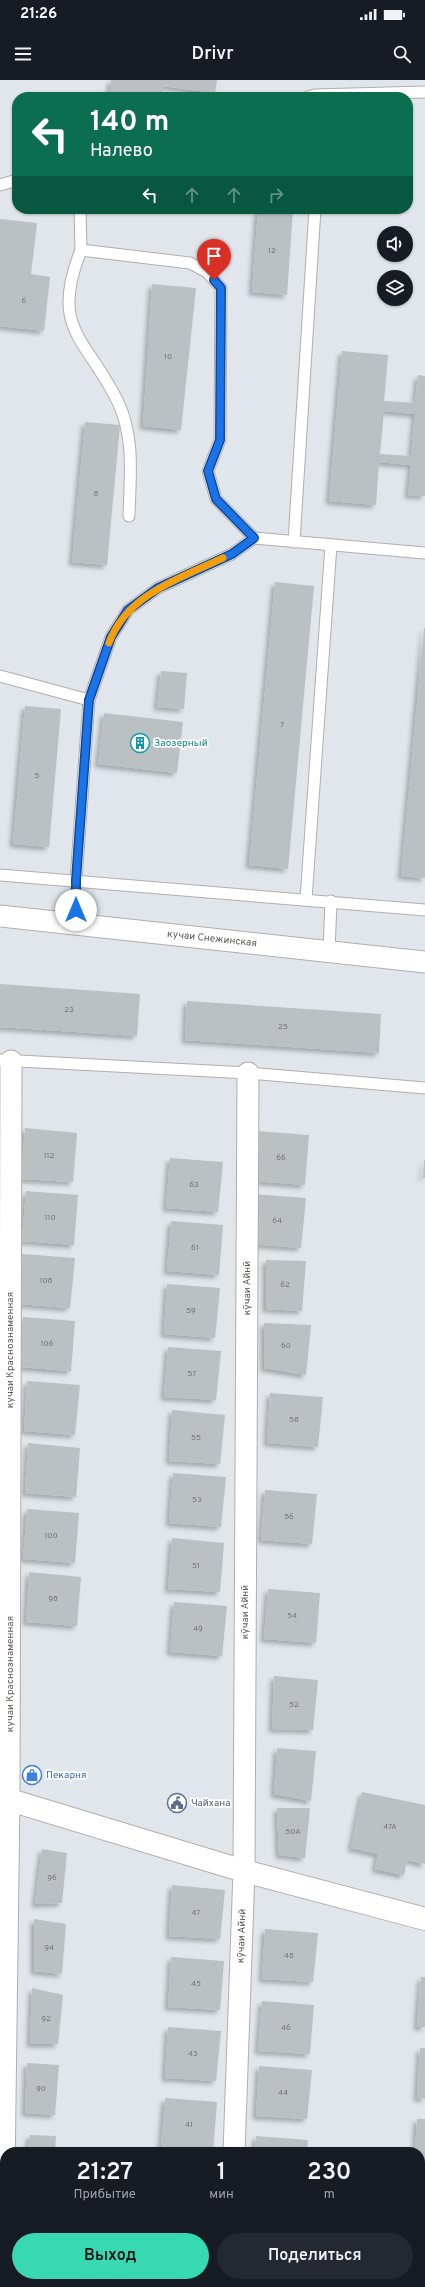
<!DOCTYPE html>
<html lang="ru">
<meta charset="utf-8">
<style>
:root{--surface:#171b24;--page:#242831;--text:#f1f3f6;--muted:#9ea1a6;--accent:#38d9b2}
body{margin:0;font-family:Overpass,sans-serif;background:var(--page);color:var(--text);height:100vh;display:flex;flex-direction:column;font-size:15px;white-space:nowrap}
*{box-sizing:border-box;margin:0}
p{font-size:13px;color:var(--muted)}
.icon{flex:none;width:22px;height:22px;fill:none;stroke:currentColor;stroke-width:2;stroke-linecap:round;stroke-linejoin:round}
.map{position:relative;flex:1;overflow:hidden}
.sheet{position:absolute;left:0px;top:2067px;width:425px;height:140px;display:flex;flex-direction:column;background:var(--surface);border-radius:16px 16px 0 0;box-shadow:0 1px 3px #0004}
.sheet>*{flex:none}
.hud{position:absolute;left:12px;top:12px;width:401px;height:122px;border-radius:16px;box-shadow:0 1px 3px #0004;background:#0b6e4f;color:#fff;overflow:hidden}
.tools{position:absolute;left:377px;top:146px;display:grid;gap:8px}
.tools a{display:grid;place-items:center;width:36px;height:36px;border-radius:50%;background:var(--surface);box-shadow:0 1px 3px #0004;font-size:20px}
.pin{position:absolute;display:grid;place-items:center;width:34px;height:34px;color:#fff;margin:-41px -17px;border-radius:50% 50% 50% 0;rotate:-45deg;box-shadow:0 0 4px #0007}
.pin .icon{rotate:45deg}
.me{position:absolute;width:44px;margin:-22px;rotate:0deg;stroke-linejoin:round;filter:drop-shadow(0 0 3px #0008)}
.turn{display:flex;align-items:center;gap:14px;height:84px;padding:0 12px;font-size:18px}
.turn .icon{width:52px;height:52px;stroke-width:2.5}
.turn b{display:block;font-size:28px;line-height:34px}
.lanes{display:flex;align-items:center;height:38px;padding:0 12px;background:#0003;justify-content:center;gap:20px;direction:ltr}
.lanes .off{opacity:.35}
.eta{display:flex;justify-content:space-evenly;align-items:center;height:68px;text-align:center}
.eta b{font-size:24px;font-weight:600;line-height:28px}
.cta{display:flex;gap:8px;margin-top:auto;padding:8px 12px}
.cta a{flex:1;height:46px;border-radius:24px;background:var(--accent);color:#111;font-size:16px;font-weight:600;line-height:46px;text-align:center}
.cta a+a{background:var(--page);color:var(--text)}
.status{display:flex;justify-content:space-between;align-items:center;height:28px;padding:0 20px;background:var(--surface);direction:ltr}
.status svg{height:11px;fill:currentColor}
header{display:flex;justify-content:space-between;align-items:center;height:52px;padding:0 12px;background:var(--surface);font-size:18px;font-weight:600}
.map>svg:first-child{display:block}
.building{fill:#bbc1c3;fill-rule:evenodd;filter:url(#shadow)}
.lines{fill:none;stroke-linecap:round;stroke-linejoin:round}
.lane-casing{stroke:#b2aeac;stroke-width:13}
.street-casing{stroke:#b2aeac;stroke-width:23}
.secondary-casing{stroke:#b5afad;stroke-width:24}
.lane{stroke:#fff;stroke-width:11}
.street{stroke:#fff;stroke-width:21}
.secondary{stroke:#fff;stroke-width:22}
.route-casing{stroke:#114b97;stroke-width:10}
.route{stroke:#1a73e8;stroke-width:7}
.slow{stroke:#f59e0b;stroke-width:7}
.labels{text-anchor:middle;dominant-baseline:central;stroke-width:3.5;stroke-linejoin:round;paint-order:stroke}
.number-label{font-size:8px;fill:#777474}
.culture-label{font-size:10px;fill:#0d838f;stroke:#fff;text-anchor:start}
.street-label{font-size:10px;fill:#605b59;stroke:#fff}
.shop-label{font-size:10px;fill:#366cbe;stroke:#fff;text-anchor:start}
.service-label{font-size:10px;fill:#4e5e75;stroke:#fff;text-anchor:start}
</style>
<div class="status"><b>21:26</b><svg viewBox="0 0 49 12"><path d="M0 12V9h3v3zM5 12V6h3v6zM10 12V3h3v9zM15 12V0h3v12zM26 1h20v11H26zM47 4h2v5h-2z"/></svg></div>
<header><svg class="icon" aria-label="menu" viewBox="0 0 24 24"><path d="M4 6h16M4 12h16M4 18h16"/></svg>Drivr<svg class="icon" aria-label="search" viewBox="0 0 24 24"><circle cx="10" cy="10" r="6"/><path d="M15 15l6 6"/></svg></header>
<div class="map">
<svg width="425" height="2207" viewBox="0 0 425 2207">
<defs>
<filter id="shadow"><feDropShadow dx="-3.5" dy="3.5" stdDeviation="2" flood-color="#0004"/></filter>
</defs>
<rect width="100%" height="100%" fill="#e0e6eb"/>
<!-- building -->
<g class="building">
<polygon points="111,0 217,0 215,13 163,6 162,17 109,17"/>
<polygon points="258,129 293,129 287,215 252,212"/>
<polygon points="0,139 37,143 31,194 50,197 44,251 0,246"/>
<polygon points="152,204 196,208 181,350 143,346"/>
<path d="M342 271 388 275 384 321 415 323 418 295 425 296V416L408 415 411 385 379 382 376 425 329 421ZM384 331 415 334 411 376 380 374Z"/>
<polygon points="85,342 120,345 107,485 72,482"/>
<polygon points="275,502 314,506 288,789 249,785"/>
<polygon points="424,548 425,548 425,798 401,796"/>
<polygon points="161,591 187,593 184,629 157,627"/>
<polygon points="25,626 61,629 49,767 13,764"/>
<polygon points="104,633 183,642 177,693 98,684"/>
<polygon points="0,904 140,914 137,956 0,947"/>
<polygon points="187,921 381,934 379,973 185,960"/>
<polygon points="25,1048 77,1053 73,1102 21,1099"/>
<polygon points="257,1051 309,1055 305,1105 253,1101"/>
<polygon points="170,1078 223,1082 218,1132 166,1128"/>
<polygon points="424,1080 425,1080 425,1098 423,1098"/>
<polygon points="26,1111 78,1115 74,1165 22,1161"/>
<polygon points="253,1114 306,1118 301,1168 249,1164"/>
<polygon points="171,1141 223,1145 219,1195 167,1191"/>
<polygon points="22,1174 75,1178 70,1228 18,1224"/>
<polygon points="266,1180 306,1181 302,1231 266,1229"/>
<polygon points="167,1204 220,1208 215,1258 164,1254"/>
<polygon points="23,1237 75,1241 71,1291 19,1287"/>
<polygon points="264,1243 311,1245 306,1295 264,1288"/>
<polygon points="168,1267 221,1271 216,1320 164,1317"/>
<polygon points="27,1301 80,1305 75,1355 24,1351"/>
<polygon points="270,1313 323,1317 318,1367 267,1363"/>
<polygon points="172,1330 225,1335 220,1384 169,1381"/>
<polygon points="28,1363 80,1368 76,1417 25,1413"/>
<polygon points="173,1393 226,1397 221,1447 169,1443"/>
<polygon points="265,1410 317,1414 312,1464 261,1460"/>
<polygon points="27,1429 79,1433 75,1483 23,1479"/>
<polygon points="172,1458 224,1463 220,1512 168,1509"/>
<polygon points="29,1492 81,1497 77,1546 26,1542"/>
<polygon points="268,1509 320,1513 316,1563 264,1559"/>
<polygon points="174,1522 227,1526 222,1576 170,1572"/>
<polygon points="274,1596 318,1600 313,1650 272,1649"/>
<polygon points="277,1668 316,1671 311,1721 274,1714"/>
<polygon points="362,1712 425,1725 425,1784 407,1780 404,1795 375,1789 378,1774 351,1768"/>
<polygon points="277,1728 310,1728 305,1778 279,1775"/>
<polygon points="42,1769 67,1773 62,1823 35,1824"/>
<polygon points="172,1805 225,1810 220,1859 169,1856"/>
<polygon points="34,1839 66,1844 62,1894 34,1891"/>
<polygon points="265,1849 318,1853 313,1902 262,1899"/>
<polygon points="171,1877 224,1881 220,1930 168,1927"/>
<polygon points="421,1897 425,1897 425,1947 417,1947"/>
<polygon points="32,1908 63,1915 58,1964 30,1964"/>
<polygon points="262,1921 314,1925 310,1974 258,1971"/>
<polygon points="168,1947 221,1951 216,2001 165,1998"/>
<polygon points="420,1968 425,1968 425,2019 417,2018"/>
<polygon points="27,1983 59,1985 55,2035 25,2033"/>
<polygon points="259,1986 312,1990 307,2039 256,2036"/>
<polygon points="165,2018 217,2022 213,2072 161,2068"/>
<polygon points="417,2039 425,2039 425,2090 420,2089 420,2072 415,2072"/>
<polygon points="30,2055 56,2056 55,2072 28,2072"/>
<polygon points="256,2056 308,2060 307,2072 255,2072"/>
<polygon points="420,2110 425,2110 425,2161 420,2160"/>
<polygon points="420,2181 425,2181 425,2207 408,2207 409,2202 420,2202"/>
<rect x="22" y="2202" width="27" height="5"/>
<rect x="155" y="2202" width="53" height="5"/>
<polygon points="301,2203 301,2207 246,2207 246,2204"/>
</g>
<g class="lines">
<defs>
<g id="lane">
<polyline points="308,17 315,15 425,12"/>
<polyline points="0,105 17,100"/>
<polyline points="80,129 81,170 190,183 207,192 221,208 220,360 208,391 216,419 254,458 425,473"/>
<path d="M81 170C49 250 87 258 118 322 135 358 130 397 129 436"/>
<polyline points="294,462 315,129"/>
<polyline points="0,596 89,620"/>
<polyline points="0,795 425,830"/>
<polyline points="306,819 331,465"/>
<polyline points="76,845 76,800 89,620 111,557 128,530 158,508 232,474 254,458"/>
<polyline points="329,872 331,821"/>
<polyline points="0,980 248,993 425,1008"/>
</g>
<g id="street">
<polyline points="0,836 425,882"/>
<polyline points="234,2072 244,1791 248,993"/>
<polyline points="1,2207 3,2172 9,1719 11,981"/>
<polyline points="229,2207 229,2202"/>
</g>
<polyline id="secondary" points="0,1717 244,1791 425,1839"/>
</defs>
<!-- lane casing -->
<use href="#lane" class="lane-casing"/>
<!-- street casing -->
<use href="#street" class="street-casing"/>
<!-- secondary casing -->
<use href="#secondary" class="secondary-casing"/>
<!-- lane -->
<use href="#lane" class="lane"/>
<!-- street -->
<use href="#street" class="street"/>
<!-- secondary -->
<use href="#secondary" class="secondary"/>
</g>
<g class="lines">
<defs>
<polyline id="route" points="76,830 76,800 89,620 111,557 128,530 158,508 232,474 254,458 216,419 208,391 220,360 221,208 214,200"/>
</defs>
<!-- route casing -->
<use href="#route" class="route-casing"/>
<!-- route -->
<use href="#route" class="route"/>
<!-- slow -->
<path class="slow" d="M109 563C126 515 180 498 223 478"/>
</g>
<!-- icons -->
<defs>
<symbol id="building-ring" viewBox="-11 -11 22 22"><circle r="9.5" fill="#fff" stroke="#0f9aa8" stroke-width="1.5"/><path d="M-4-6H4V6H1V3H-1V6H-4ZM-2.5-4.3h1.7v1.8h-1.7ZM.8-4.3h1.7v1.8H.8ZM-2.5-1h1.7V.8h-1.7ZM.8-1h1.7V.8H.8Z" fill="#0f9aa8"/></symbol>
<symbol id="shop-ring" viewBox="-11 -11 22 22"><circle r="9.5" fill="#fff" stroke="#3f7fe0" stroke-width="1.5"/><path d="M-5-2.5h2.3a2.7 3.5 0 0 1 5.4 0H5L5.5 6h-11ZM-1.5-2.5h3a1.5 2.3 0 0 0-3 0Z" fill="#3f7fe0"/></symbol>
<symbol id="civic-ring" viewBox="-11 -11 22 22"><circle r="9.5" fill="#fff" stroke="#5c6f8a" stroke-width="1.5"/><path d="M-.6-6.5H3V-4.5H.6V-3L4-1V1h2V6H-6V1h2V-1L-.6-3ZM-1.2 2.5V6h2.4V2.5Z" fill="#5c6f8a"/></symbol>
</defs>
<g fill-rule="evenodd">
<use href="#building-ring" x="129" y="652" width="22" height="22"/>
<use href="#shop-ring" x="21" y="1684" width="22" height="22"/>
<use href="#civic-ring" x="166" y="1712" width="22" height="22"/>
</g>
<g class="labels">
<!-- number labels -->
<g class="number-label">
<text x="272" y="171">12</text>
<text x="24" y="221">6</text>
<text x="168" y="277">10</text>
<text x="96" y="414">8</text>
<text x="282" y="645">7</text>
<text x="37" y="696">5</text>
<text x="69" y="930">23</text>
<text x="283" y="947">25</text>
<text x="49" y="1076">112</text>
<text x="281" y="1078">66</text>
<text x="194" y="1105">63</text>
<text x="50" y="1138">110</text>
<text x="277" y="1141">64</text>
<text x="195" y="1168">61</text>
<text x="46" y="1201">108</text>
<text x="285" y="1205">62</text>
<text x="191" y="1231">59</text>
<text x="47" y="1264">106</text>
<text x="286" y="1266">60</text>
<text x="192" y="1294">57</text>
<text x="294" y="1340">58</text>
<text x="196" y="1358">55</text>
<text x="197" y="1420">53</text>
<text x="289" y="1437">56</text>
<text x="51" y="1456">100</text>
<text x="196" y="1486">51</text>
<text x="53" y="1519">98</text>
<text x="292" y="1536">54</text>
<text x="198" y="1549">49</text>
<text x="294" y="1625">52</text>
<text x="390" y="1747">47А</text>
<text x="293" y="1752">50А</text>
<text x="52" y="1798">96</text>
<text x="196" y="1833">47</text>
<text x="49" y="1868">94</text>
<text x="289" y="1876">48</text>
<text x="196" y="1904">45</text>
<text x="46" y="1939">92</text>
<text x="286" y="1948">46</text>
<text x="193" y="1974">43</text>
<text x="41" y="2009">90</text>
<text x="283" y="2013">44</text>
<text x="189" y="2045">41</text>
</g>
<!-- culture labels -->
<g class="culture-label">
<text x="154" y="663">Заозерный</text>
</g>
<!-- street labels -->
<g class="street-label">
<text transform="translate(212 859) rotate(6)">кучаи Снежинская</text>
<text transform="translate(247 1208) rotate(-90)">кӯчаи Айнӣ</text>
<text transform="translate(10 1270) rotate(-90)">кучаи Краснознаменная</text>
<text transform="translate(245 1532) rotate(-90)">кӯчаи Айнӣ</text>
<text transform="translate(10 1594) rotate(-90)">кучаи Краснознаменная</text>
<text transform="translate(242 1856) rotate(-88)">кӯчаи Айнӣ</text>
</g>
<!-- shop labels -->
<g class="shop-label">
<text x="46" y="1695">Пекарня</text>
</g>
<!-- service labels -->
<g class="service-label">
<text x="191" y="1723">Чайхана</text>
</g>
</g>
</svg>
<div class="tools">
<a><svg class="icon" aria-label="sound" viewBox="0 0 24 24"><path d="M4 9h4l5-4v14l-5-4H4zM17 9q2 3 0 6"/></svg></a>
<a><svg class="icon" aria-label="layers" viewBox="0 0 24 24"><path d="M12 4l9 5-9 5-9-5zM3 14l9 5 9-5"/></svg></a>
</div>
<div class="pin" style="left:214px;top:200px;background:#d93025"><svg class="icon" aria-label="arrive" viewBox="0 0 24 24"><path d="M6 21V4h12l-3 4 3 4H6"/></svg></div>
<svg class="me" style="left:76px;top:830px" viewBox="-20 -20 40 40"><circle r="19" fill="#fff"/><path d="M0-13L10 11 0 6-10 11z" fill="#1a73e8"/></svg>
<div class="hud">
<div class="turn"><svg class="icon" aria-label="left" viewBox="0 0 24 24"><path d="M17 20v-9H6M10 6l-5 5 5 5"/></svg><div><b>140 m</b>Налево</div></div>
<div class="lanes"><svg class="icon" aria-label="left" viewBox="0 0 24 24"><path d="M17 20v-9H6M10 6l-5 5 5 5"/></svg><svg class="icon off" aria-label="ahead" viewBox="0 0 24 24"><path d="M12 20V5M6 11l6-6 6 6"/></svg><svg class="icon off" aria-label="ahead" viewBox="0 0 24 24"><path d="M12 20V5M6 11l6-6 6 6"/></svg><svg class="icon off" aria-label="right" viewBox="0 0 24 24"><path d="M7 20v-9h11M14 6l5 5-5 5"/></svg></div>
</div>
<section class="sheet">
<div class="eta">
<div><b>21:27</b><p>Прибытие</p></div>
<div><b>1</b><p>мин</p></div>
<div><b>230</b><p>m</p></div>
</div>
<div class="cta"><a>Выход</a><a>Поделиться</a></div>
</section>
</div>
